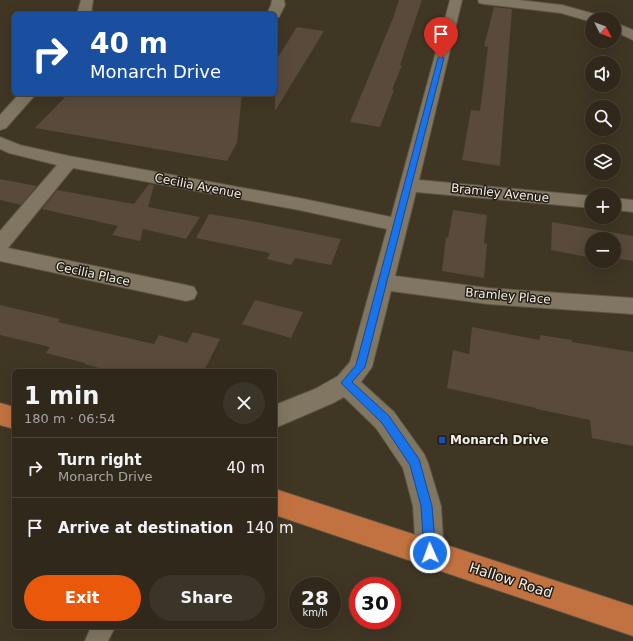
<!DOCTYPE html>
<meta charset="utf-8">
<style>
:root{--surface:#2f281b;--page:#3b3428;--text:#f1f3f6;--muted:#a7a6a3;--line:#4a443a;--accent:#ea580c}
body{margin:0;font-family:"DejaVu Sans",sans-serif;background:var(--page);color:var(--text);height:100vh;display:flex;flex-direction:column;font-size:15px;white-space:nowrap}
*{box-sizing:border-box;margin:0}
p{font-size:13px;color:var(--muted)}
.icon{flex:none;width:22px;height:22px;fill:none;stroke:currentColor;stroke-width:2;stroke-linecap:round;stroke-linejoin:round}
.map{position:relative;flex:1;overflow:hidden}
.drawer{position:absolute;left:12px;top:369px;width:265px;height:260px;display:flex;flex-direction:column;background:var(--surface);border-radius:6px;box-shadow:0 4px 16px #0002,0 0 0 1px var(--line)}
.drawer>*{flex:none}
.banner{position:absolute;left:12px;top:12px;width:265px;height:84px;border-radius:6px;box-shadow:0 4px 16px #0002,0 0 0 1px var(--line);background:#1a4fa0;color:#fff;overflow:hidden}
.needle{width:26px;rotate:132deg}
.tools{position:absolute;left:585px;top:12px;display:grid;gap:8px}
.tools a{display:grid;place-items:center;width:36px;height:36px;border-radius:50%;background:var(--surface);box-shadow:0 4px 16px #0002,0 0 0 1px var(--line);font-size:20px}
.speed{position:absolute;left:289px;top:577px;display:flex;gap:8px;font-size:20px;font-weight:700;text-align:center}
.speed>*{display:grid;place-content:center;width:52px;height:52px;border-radius:50%;background:var(--surface);box-shadow:0 4px 16px #0002,0 0 0 1px var(--line);line-height:1}
.speed small{font-size:10px;font-weight:400}
.speed .limit{border:6px solid #d22;background:#fff;color:#111}
.pin{position:absolute;display:grid;place-items:center;width:34px;height:34px;color:#fff;margin:-41px -17px;border-radius:50% 50% 50% 0;rotate:-45deg;box-shadow:0 0 4px #0007}
.pin .icon{rotate:45deg}
.me{position:absolute;width:44px;margin:-22px;rotate:358deg;stroke-linejoin:round;filter:drop-shadow(0 0 3px #0008)}
.turn{display:flex;align-items:center;gap:14px;height:84px;padding:0 12px;font-size:18px}
.turn .icon{width:52px;height:52px;stroke-width:2.5}
.turn b{display:block;font-size:28px;line-height:34px}
.round{display:grid;place-items:center;flex:none;width:42px;height:42px;border-radius:21px;background:var(--page)}
.summary{display:flex;align-items:center;justify-content:space-between;height:68px;padding:0 12px}
h1{font-size:24px;font-weight:700;line-height:30px}
.primary-button{display:flex;gap:8px;margin-top:auto;padding:8px 12px}
.primary-button a{flex:1;height:46px;border-radius:24px;background:var(--accent);color:#fff;font-size:16px;font-weight:700;line-height:46px;text-align:center}
.primary-button a+a{background:var(--page);color:var(--text)}
ul{padding:0;list-style:none}
li{display:flex;align-items:center;gap:12px;height:60px;padding:0 12px;border-top:1px solid var(--line)}
li div{flex:1}
li b{display:block;font-size:15px}
li em{font-style:normal}
.map>svg:first-child{display:block}
.building{fill:#594a3b}
.lines{fill:none;stroke-linecap:round;stroke-linejoin:round}
.service-casing{stroke:#5b5444;stroke-width:2}
.minor-casing{stroke:#5b5444;stroke-width:2}
.primary-casing{stroke:#5b5444;stroke-width:2}
.service{fill:#807662;fill-rule:evenodd}
.minor{fill:#807662;fill-rule:evenodd}
.primary{fill:#c27240;fill-rule:evenodd}
.route{fill:#1a73e8;stroke:#114b97}
.transit-dot{fill:#1a4fb4;stroke:#221e16;stroke-width:1.5}
.labels{text-anchor:middle;dominant-baseline:central;stroke-width:3;stroke-linejoin:round;paint-order:stroke}
.street-label{font-size:12px;fill:#f5efe4;stroke:#221e16}
.poi-label{font-size:12px;font-weight:bold;fill:#f5efe4;stroke:#221e16;text-anchor:start}
.near-street-label{font-size:14px;fill:#f5efe4;stroke:#221e16}
</style>
<div class="map">
<svg width="633" height="641" viewBox="0 0 633 641">
<rect width="100%" height="100%" fill="#3f3624"/>
<!-- building -->
<g class="building">
<polygon points="399,0 422,0 400,65 402,65 392,90 394,90 380,127 350,122 393,18"/>
<polygon points="494,7 512,9 500,166 462,160 471,110 480,111 488,47 484,46"/>
<polygon points="297,27 324,31 275,111 275,62"/>
<polygon points="68,94 242,94 237,143 227,161 35,128"/>
<polygon points="0,179 37,186 21,205 0,200"/>
<polygon points="149,184 154,185 148,207 200,217 186,239 143,229 140,241 112,235 118,226 42,209 57,190 134,204"/>
<polygon points="453,210 487,215 484,243 487,244 484,278 442,271 446,237 448,238"/>
<polygon points="209,214 246,220 341,239 331,265 295,258 291,265 267,259 270,253 196,238"/>
<polygon points="552,222 633,236 633,261 614,258 614,239 592,239 592,258 551,250"/>
<polygon points="255,300 303,312 291,338 242,324"/>
<polygon points="0,305 60,319 58,322 154,344 159,335 187,343 193,332 220,339 204,371 110,371 84,364 85,363 46,353 50,347 0,335"/>
<polygon points="472,327 540,340 540,335 572,340 572,342 633,352 633,446 592,438 590,420 536,409 536,408 447,388 453,350 469,354"/>
</g>
<g class="lines">
<defs>
<polygon id="service" points="91,627 115,627 108,641 85,641"/>
<g id="minor">
<polygon points="81,0 93,0 91,14 77,14"/>
<polygon points="272,0 284,0 285,5 279,17 275,18 275,14 267,14 271,5"/>
<polygon points="450,0 462,0 419,180 592,196 592,208 416,192 395,276 488,288 633,298 633,314 488,304 391,291 372,367 361,382 394,412 424,454 428,463 441,506 444,553 440,563 430,567 420,563 416,553 413,506 403,468 376,428 344,397 333,403 275,428 275,405 315,389 338,376 350,362 387,229 299,210 73,168 8,248 186,285 194,287 197,293 194,299 186,301 0,261 0,231 57,165 9,153 0,149 0,137 20,145 69,156 299,198 391,217"/>
<polygon points="478,0 518,0 562,5 602,16 604,19 592,19 592,22 561,13 484,4 479,3"/>
<polygon points="614,22 633,30 633,40 614,31"/>
<polygon points="19,94 36,94 6,128 0,130 0,115"/>
<polygon points="614,198 633,200 633,212 614,210"/>
</g>
<g id="primary">
<polygon points="0,403 14,407 14,429 0,425"/>
<polygon points="275,489 633,606 633,636 275,515"/>
</g>
</defs>
<!-- service casing -->
<use href="#service" class="service-casing"/>
<!-- minor casing -->
<use href="#minor" class="minor-casing"/>
<!-- primary casing -->
<use href="#primary" class="primary-casing"/>
<!-- service -->
<use href="#service" class="service"/>
<!-- minor -->
<use href="#minor" class="minor"/>
<!-- primary -->
<use href="#primary" class="primary"/>
</g>
<!-- route -->
<polygon class="route" points="441,56 444,58 365,367 352,382 389,416 419,459 432,506 436,553 434,557 430,559 426,557 424,553 421,506 410,465 382,423 341,383 356,365 438,58"/>
<!-- markers -->
<rect class="transit-dot" x="438" y="436" width="8" height="8" rx="2"/>
<g class="labels">
<!-- street labels -->
<g class="street-label">
<text transform="translate(198 186) rotate(11)">Cecilia Avenue</text>
<text transform="translate(500 193) rotate(6)">Bramley Avenue</text>
<text transform="translate(93 274) rotate(12)">Cecilia Place</text>
<text transform="translate(508 296) rotate(5)">Bramley Place</text>
</g>
<!-- poi labels -->
<g class="poi-label">
<text x="450" y="440">Monarch Drive</text>
</g>
<!-- near-street labels -->
<g class="near-street-label">
<text transform="translate(511 580) rotate(18)">Hallow Road</text>
</g>
</g>
</svg>
<div class="tools">
<a><svg class="needle" viewBox="-14 -14 28 28"><path d="M0-13l5 13h-10z" fill="#e53935"/><path d="M0 13l5-13h-10z" fill="#a7a6a3"/></svg></a>
<a><svg class="icon" aria-label="sound" viewBox="0 0 24 24"><path d="M4 9h4l5-4v14l-5-4H4zM17 9q2 3 0 6"/></svg></a>
<a><svg class="icon" aria-label="search" viewBox="0 0 24 24"><circle cx="10" cy="10" r="6"/><path d="M15 15l6 6"/></svg></a>
<a><svg class="icon" aria-label="layers" viewBox="0 0 24 24"><path d="M12 4l9 5-9 5-9-5zM3 14l9 5 9-5"/></svg></a>
<a>+</a>
<a>−</a>
</div>
<div class="speed"><div>28<small>km/h</small></div><div class="limit">30</div></div>
<div class="pin" style="left:441px;top:58px;background:#d93025"><svg class="icon" aria-label="arrive" viewBox="0 0 24 24"><path d="M6 21V4h12l-3 4 3 4H6"/></svg></div>
<svg class="me" style="left:430px;top:553px" viewBox="-20 -20 40 40"><circle r="17" fill="#1a73e8" stroke="#fff" stroke-width="3"/><path d="M0-11L8 9 0 5-8 9z" fill="#fff"/></svg>
<div class="banner">
<div class="turn"><svg class="icon" aria-label="right" viewBox="0 0 24 24"><path d="M7 20v-9h11M14 6l5 5-5 5"/></svg><div><b>40 m</b>Monarch Drive</div></div>
</div>
<section class="drawer">
<div class="summary"><div><h1>1 min</h1><p>180 m · 06:54</p></div><a class="round"><svg class="icon" aria-label="close" viewBox="0 0 24 24"><path d="M6 6l12 12M18 6L6 18"/></svg></a></div>
<ul>
<li><svg class="icon" aria-label="right" viewBox="0 0 24 24"><path d="M7 20v-9h11M14 6l5 5-5 5"/></svg><div><b>Turn right</b><p>Monarch Drive</p></div><em>40 m</em></li>
<li><svg class="icon" aria-label="arrive" viewBox="0 0 24 24"><path d="M6 21V4h12l-3 4 3 4H6"/></svg><div><b>Arrive at destination</b></div><em>140 m</em></li>
</ul>
<div class="primary-button"><a>Exit</a><a>Share</a></div>
</section>
</div>
